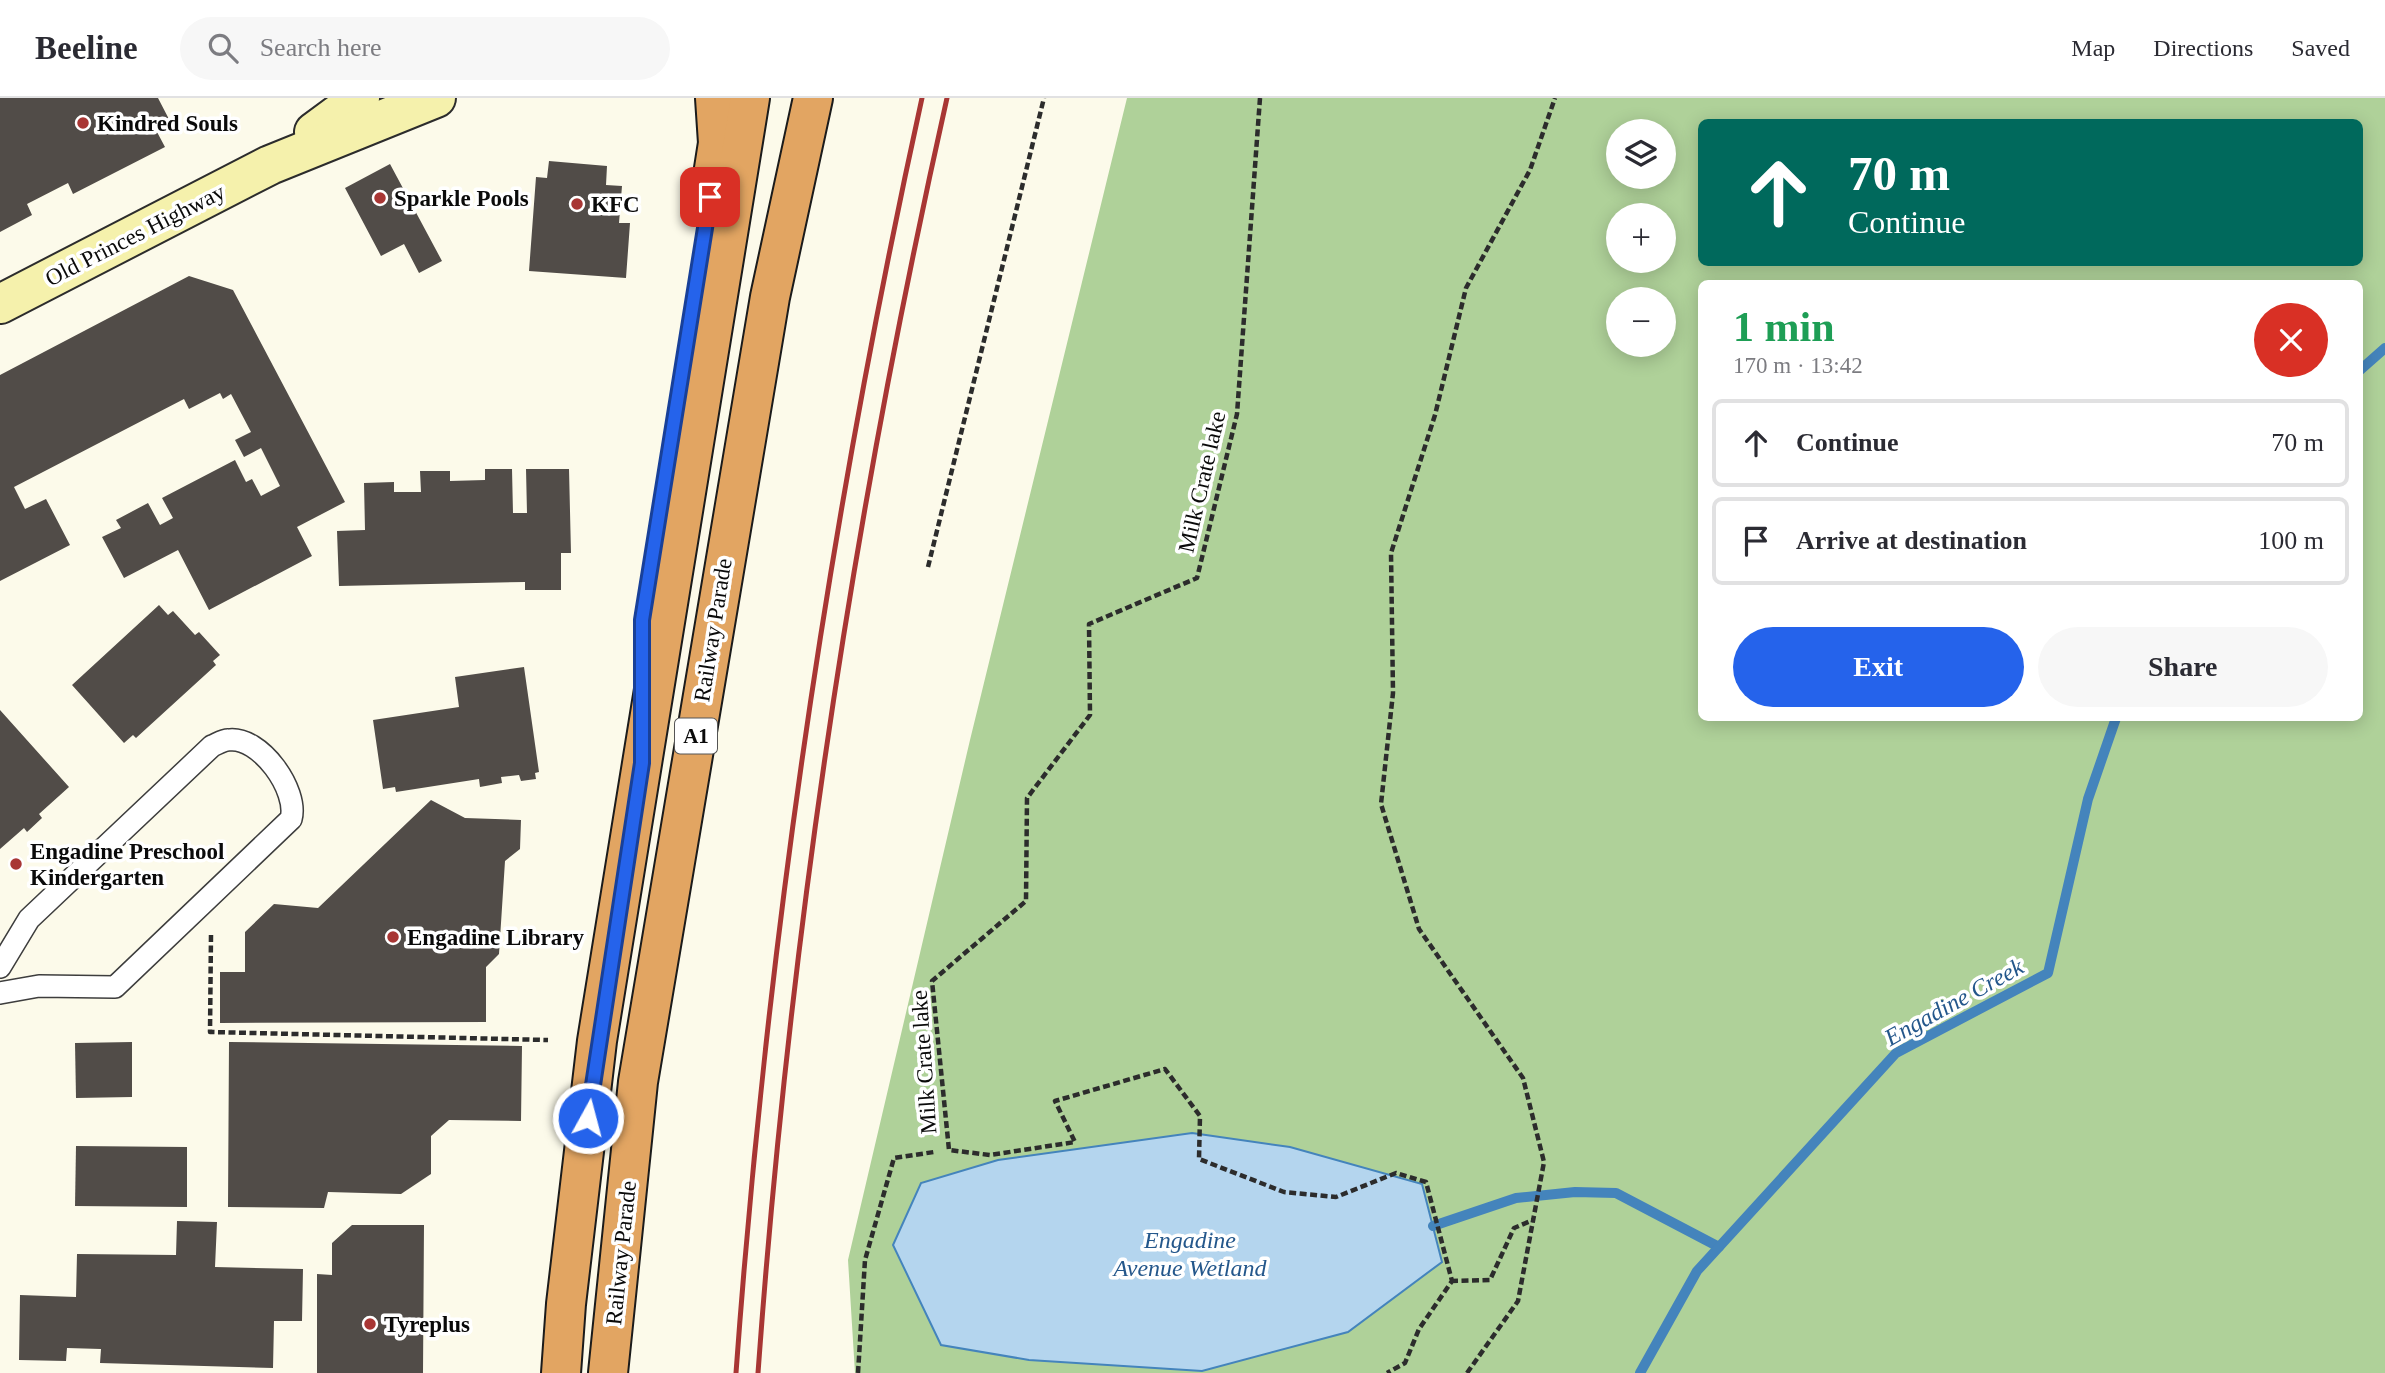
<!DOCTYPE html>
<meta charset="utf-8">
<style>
:root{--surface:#fff;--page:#f7f7f7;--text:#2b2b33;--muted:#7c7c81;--line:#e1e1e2;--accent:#2563eb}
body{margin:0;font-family:"Times New Roman",serif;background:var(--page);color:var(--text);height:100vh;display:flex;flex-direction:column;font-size:26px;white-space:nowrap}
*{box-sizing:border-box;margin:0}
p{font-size:23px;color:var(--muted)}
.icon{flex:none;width:38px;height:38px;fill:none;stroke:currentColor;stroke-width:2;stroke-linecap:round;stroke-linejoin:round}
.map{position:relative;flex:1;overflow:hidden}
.sheet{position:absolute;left:1698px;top:182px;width:665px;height:441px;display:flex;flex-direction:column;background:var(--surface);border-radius:10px;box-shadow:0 4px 18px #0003}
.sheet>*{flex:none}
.top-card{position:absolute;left:1698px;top:21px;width:665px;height:147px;border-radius:10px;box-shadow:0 4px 18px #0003;background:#00695c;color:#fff;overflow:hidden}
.buttons{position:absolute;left:1606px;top:21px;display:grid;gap:14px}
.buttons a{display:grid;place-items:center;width:70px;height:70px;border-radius:50%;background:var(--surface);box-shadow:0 4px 18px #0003;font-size:35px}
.pin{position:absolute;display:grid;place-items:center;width:60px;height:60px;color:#fff;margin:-30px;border-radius:14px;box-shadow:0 4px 10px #0006}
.me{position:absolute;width:77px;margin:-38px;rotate:7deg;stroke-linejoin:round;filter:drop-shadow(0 0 5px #0008)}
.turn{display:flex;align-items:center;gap:24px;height:147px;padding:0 35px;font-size:32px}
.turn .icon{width:91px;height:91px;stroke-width:2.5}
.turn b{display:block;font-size:49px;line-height:60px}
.round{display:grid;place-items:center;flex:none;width:74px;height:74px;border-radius:37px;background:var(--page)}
.head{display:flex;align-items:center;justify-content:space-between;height:119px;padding:0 35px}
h1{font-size:42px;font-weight:800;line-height:52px;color:#1e9e55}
.primary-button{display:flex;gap:14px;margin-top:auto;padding:14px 35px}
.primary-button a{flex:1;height:80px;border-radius:42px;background:var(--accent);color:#fff;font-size:28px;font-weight:800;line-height:80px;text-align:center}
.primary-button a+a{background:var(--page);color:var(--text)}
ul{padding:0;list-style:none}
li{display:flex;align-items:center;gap:21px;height:88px;margin:0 14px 10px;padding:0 21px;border:4px solid var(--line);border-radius:10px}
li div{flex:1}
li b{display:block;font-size:26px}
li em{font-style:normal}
header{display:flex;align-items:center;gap:42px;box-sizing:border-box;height:98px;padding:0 35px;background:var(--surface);border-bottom:2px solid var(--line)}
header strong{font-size:33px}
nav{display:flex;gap:38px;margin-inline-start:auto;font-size:24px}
.search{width:490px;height:63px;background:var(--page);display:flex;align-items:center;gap:18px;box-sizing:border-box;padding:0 24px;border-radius:38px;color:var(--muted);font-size:26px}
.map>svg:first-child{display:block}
.forest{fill:#afd199;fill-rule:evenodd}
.water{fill:#b4d5ee;stroke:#4484bc;stroke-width:2}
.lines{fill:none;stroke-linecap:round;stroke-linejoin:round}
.stream{stroke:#4484bc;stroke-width:10}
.building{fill:#514c48}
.lane-casing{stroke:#3d3d3d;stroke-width:24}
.secondary-casing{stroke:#2c2c2c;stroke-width:42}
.highway-casing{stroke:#1b1b1b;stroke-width:42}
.path{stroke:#2c2c2c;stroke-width:4.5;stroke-dasharray:7 3.5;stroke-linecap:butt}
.lane{stroke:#fff;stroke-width:21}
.secondary{stroke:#f5f1ac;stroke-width:38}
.highway{stroke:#e2a562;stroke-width:38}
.rail{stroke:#a83634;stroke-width:5}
.route-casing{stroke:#184099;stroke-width:18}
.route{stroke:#2563eb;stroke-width:12}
.poi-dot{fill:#a83634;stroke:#fff;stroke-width:2.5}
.labels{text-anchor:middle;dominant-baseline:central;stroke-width:7;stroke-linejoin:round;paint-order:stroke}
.shield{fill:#fff;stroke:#545454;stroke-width:2}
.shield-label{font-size:21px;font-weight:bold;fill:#0a0a0a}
.poi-label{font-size:23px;font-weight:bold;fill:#0a0a0a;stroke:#fff;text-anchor:start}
.street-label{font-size:23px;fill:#0a0a0a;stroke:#fff}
.water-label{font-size:24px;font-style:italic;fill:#24578b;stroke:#fff}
</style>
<header>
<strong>Beeline</strong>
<div class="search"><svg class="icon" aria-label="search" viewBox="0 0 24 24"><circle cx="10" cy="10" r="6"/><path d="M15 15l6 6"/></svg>Search here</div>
<nav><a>Map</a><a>Directions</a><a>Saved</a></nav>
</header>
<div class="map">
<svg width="2385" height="1275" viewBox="0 0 2385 1275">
<rect width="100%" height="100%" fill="#fcfaea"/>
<!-- forest -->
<path class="forest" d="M1127 0H2385V1275H855L848 1162 970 642ZM1701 24H2359V164H1701ZM1619 33H1664V79H1619ZM1619 117H1664V163H1619ZM1701 186H2359V620H1701ZM1619 201H1664V247H1619Z"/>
<!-- water -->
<polygon class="water" points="1192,1035 1290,1049 1422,1086 1442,1164 1348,1234 1202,1273 1029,1262 941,1247 893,1147 921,1085 998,1062"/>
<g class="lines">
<!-- stream -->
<g class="stream">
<polyline points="2359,273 2385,250"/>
<polyline points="1433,1128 1516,1100 1575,1094 1616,1095 1719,1149"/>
<polyline points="1640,1275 1697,1173 1896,955 2048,875 2088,701 2116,620"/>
</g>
</g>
<!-- building -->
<g class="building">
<polygon points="0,0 158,0 172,27 157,34 165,49 73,96 68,85 27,106 32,117 0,134"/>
<polygon points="549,63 607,68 606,87 622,88 619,125 630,125 626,180 529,173 536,79 547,80"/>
<polygon points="390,66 442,163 419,175 404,146 381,158 345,90"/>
<polygon points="189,178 233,192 345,404 297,429 312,458 209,512 178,452 124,480 102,439 121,430 116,422 148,405 160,427 173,420 162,400 235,362 246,384 252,381 261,398 280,388 261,350 244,359 235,342 251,334 231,296 223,301 220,295 189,311 184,301 14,389 25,411 46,401 70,447 0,483 0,277"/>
<polygon points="485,371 512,371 513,415 527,415 526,371 569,371 571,455 561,455 561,492 525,492 525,484 339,488 337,433 365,432 364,385 394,384 394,394 421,394 420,373 450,373 450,383 485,382"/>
<polygon points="159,507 168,517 173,513 195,537 199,534 220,557 213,563 216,567 136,640 133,637 124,645 72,587"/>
<polygon points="524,569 539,674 535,675 536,681 521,683 519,677 501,679 502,685 480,689 479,681 396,694 395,689 383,691 373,622 459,609 455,579"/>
<polygon points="0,612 69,689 39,716 42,720 27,734 24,730 0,751"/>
<polygon points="431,702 465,720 521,722 520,751 505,763 499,856 486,869 486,924 220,925 220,874 245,874 245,834 274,806 318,810"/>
<polygon points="132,944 132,999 76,1000 75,945"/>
<polygon points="229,944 522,948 521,1023 449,1022 431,1038 431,1076 401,1096 328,1094 324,1110 228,1109"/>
<polygon points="76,1048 187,1049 187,1109 75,1108"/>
<polygon points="177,1123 217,1124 215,1169 303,1171 302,1223 274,1223 273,1270 100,1265 101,1251 67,1250 66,1263 19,1262 20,1197 76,1199 77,1156 176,1157"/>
<polygon points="352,1127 424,1127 423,1275 317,1275 317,1176 332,1177 332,1145"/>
</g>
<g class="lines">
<defs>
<path id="lane" d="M0 869 29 821 212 648C217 646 223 642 228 642 260 637 299 693 291 721L115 889 39 888 0 895"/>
<g id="secondary">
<polyline points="314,34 360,0"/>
<polyline points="0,206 270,67 436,0"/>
</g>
<g id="highway">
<polyline points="713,77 718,45 715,0"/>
<polyline points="561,1275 566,1206 597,943 750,0"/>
<polyline points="608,1275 638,984 770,199 813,0"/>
</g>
</defs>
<!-- lane casing -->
<use href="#lane" class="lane-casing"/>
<!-- secondary casing -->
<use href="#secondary" class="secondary-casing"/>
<!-- highway casing -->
<use href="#highway" class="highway-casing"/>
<!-- path -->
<g class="path">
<polyline points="1260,0 1237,316 1197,480 1089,526 1090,617 1027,700 1026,803 932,883 949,1052 990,1057 1075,1044 1055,1003 1165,971 1200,1018 1199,1061 1284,1094 1336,1099 1396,1075 1426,1084 1452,1183 1419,1231 1405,1265 1387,1275"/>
<polyline points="928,469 1044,0"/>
<polyline points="211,837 210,934 548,942"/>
<polyline points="1451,1183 1490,1182 1514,1130 1533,1122"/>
<polyline points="858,1275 865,1162 894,1060 934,1054"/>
<polyline points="1467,1275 1518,1203 1544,1064 1523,980 1419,831 1381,706 1393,595 1391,455 1435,317 1466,190 1530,72 1555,0"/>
</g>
<!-- lane -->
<use href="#lane" class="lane"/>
<!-- secondary -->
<use href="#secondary" class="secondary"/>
<!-- highway -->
<use href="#highway" class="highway"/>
<!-- rail -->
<g class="rail">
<path d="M736 1275C767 847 830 419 922 0"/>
<path d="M758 1275C789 846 853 419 947 0"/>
</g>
</g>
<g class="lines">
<defs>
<polyline id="route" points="588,1020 642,665 642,522 710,99"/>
</defs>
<!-- route casing -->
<use href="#route" class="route-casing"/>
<!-- route -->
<use href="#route" class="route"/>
</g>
<!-- markers -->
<g class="poi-dot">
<circle cx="83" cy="25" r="7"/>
<circle cx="380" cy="100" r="7"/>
<circle cx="577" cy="106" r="7"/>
<circle cx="16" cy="766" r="7"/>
<circle cx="393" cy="839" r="7"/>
<circle cx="370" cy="1226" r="7"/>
</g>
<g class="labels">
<!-- shield labels -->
<rect class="shield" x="675" y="620.5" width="42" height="35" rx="5"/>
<g class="shield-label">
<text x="696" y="638">A1</text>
</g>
<!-- poi labels -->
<g class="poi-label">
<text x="97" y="25">Kindred Souls</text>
<text x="394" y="100">Sparkle Pools</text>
<text x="591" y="106">KFC</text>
<text x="30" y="753">Engadine Preschool<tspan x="30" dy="26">Kindergarten</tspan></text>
<text x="407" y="839">Engadine Library</text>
<text x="384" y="1226">Tyreplus</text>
</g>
<!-- street labels -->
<g class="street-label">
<text transform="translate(135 137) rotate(-27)">Old Princes Highway</text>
<text transform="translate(1202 384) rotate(-77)">Milk Crate lake</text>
<text transform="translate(713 532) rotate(-81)">Railway Parade</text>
<text transform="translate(924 964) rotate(-94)">Milk Crate lake</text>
<text transform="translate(621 1155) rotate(-84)">Railway Parade</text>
</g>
<!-- water labels -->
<g class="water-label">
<text transform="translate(1954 904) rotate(-29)">Engadine Creek</text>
<text x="1190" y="1142">Engadine<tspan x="1190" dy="28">Avenue Wetland</tspan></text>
</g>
</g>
</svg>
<div class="buttons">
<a><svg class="icon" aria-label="layers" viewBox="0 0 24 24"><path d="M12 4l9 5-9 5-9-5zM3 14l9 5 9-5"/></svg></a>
<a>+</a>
<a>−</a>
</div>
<div class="pin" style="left:710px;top:99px;background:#d93025"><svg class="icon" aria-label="arrive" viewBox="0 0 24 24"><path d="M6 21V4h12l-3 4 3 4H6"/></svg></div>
<svg class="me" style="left:588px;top:1020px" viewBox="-20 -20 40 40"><circle r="17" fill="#2563eb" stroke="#fff" stroke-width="3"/><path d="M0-11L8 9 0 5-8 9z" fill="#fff"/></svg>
<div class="top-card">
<div class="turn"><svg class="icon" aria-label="ahead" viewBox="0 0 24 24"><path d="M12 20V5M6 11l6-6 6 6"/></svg><div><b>70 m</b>Continue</div></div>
</div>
<section class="sheet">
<div class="head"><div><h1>1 min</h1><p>170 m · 13:42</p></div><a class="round" style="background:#d93025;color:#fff"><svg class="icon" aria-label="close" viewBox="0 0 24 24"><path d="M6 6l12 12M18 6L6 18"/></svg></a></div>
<ul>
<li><svg class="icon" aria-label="ahead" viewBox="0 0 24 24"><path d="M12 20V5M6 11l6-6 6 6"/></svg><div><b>Continue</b></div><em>70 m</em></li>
<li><svg class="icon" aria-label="arrive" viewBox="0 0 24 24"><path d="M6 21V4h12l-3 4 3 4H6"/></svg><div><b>Arrive at destination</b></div><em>100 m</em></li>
</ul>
<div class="primary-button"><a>Exit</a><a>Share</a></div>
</section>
</div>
